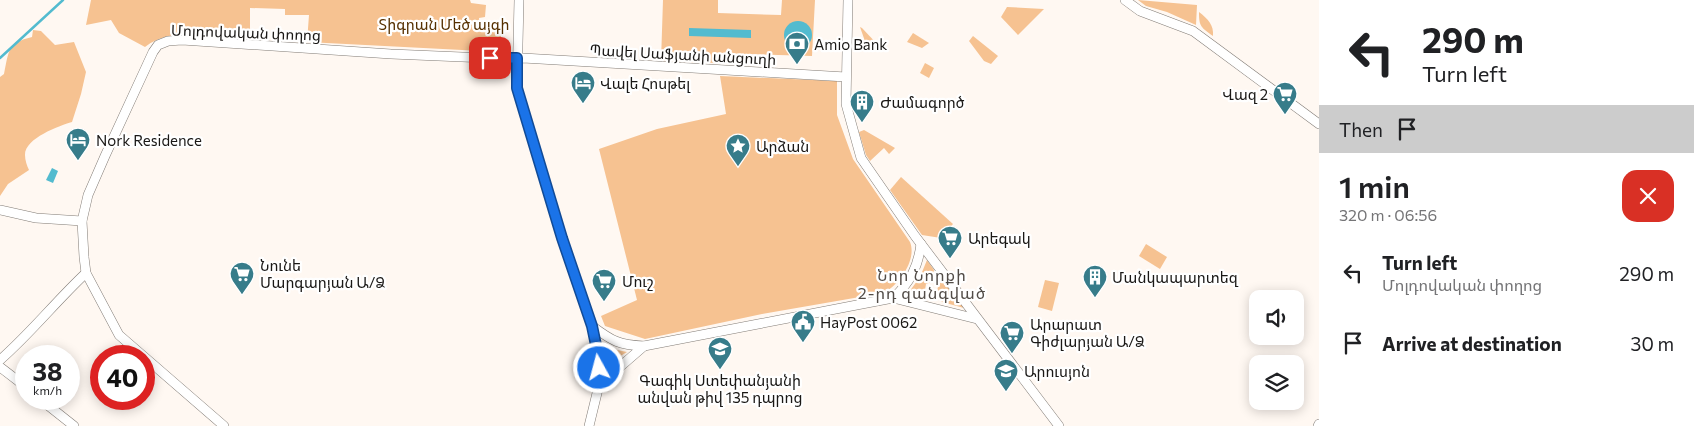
<!DOCTYPE html>
<meta charset="utf-8">
<style>
:root{--surface:#fff;--page:#f6f6f6;--text:#202124;--muted:#757577}
body{margin:0;font-family:Commissioner,"Noto Sans Armenian",sans-serif;background:var(--page);color:var(--text);height:100vh;display:flex;flex-direction:column;font-size:19px;white-space:nowrap}
*{box-sizing:border-box;margin:0}
p{font-size:16px;color:var(--muted)}
.icon{flex:none;width:28px;height:28px;fill:none;stroke:currentColor;stroke-width:2;stroke-linecap:round;stroke-linejoin:round}
.map{position:relative;flex:1;overflow:hidden}
.drawer{display:flex;flex-direction:column;background:var(--surface);width:375px}
.drawer>*{flex:none}
.guide{background:#fff;color:var(--text);overflow:hidden}
.buttons{position:absolute;left:1249px;top:290px;display:grid;gap:10px}
.buttons a{display:grid;place-items:center;width:55px;height:55px;border-radius:10px;background:var(--surface);box-shadow:0 2px 12px #0003;font-size:25px}
.speed{position:absolute;left:15px;top:345px;display:flex;gap:10px;font-size:25px;font-weight:700;text-align:center}
.speed>*{display:grid;place-content:center;width:65px;height:65px;border-radius:50%;background:var(--surface);box-shadow:0 2px 12px #0003;line-height:1}
.speed small{font-size:12px;font-weight:400}
.speed .limit{border:8px solid #d22;background:#fff;color:#111}
.pin{position:absolute;display:grid;place-items:center;width:42px;height:42px;color:#fff;margin:-21px;border-radius:10px;box-shadow:0 2px 8px #0006}
.me{position:absolute;width:55px;margin:-28px;rotate:353deg;stroke-linejoin:round;filter:drop-shadow(0 0 4px #0008)}
.turn{display:flex;align-items:center;gap:18px;height:105px;padding:0 20px;font-size:22px}
.turn .icon{width:65px;height:65px;stroke-width:2.5}
.turn b{display:block;font-size:35px;line-height:42px}
.then{display:flex;align-items:center;height:48px;padding:0 20px;background:#0003;gap:10px;font-size:19px}
.round{display:grid;place-items:center;flex:none;width:52px;height:52px;border-radius:15px;background:var(--page)}
.overview{display:flex;align-items:center;justify-content:space-between;height:85px;padding:0 20px}
h1{font-size:30px;font-weight:600;line-height:38px}
ul{padding:0;list-style:none}
li{display:flex;align-items:center;gap:15px;height:70px;padding:0 20px}
li div{flex:1}
li b{display:block;font-size:19px}
li em{font-style:normal}
main{display:flex;flex:1;min-height:0}
.map>svg:first-child{display:block}
.green{fill:#f6c291}
.water{fill:#53bbcf}
.lines{fill:none;stroke-linecap:round;stroke-linejoin:round}
.stream{stroke:#53bbcf;stroke-width:2.5}
.minor-casing{stroke:#827c76;stroke-width:10}
.minor{stroke:#fff;stroke-width:9}
.route-casing{stroke:#114b97;stroke-width:12}
.route{stroke:#1a73e8;stroke-width:9}
.labels{text-anchor:middle;dominant-baseline:central;stroke-width:4.5;stroke-linejoin:round;paint-order:stroke}
.park-label{font-size:15px;fill:#563001;stroke:#fff}
.street-label{font-size:15px;fill:#1a1816;stroke:#fff}
.poi-label{font-size:15px;fill:#1a1816;stroke:#fff;text-anchor:start}
.neighbourhood-label{font-size:16px;letter-spacing:1px;fill:#524c47;stroke:#fff}
</style>
<main>
<div class="map">
<svg width="1319" height="426" viewBox="0 0 1319 426">
<rect width="100%" height="100%" fill="#fff8f2"/>
<!-- green -->
<g class="green">
<path d="M91 0H470L471 3 486 5 485 17 479 18 480 31 501 32V52L307 42 309 15H285V9L250 8V34L239 33V38C207 36 173 26 145 47L119 33 111 20 86 25Z"/>
<polygon points="663,0 718,0 718,13 781,15 782,0 815,0 812,56 716,53 716,63 661,61"/>
<polygon points="1138,0 1197,5 1196,25 1167,12 1146,6"/>
<polygon points="1007,7 1044,9 1018,35 1001,17"/>
<path d="M1199 12C1208 19 1214 25 1213 36 1201 27 1199 27 1199 12Z"/>
<polygon points="860,27 862,28 878,45 867,47"/>
<path d="M33 30 41 31 55 45 74 42 86 72 81 94 72 122C59 126 25 138 25 155 25 160 27 166 29 170L8 184 0 196V77L4 74C9 51 7 43 32 37Z"/>
<polygon points="913,33 929,43 922,48 907,42"/>
<polygon points="973,36 998,56 991,64 984,61 969,41"/>
<polygon points="925,63 934,68 929,78 920,73"/>
<path d="M720 76 837 81V115L853 159 910 242C917 259 900 285 883 293L762 314 645 339 605 326 601 316 637 300 599 149 657 129 726 114Z"/>
<polygon points="864,130 895,148 889,154 884,148 870,161 866,155 859,132"/>
<polygon points="901,177 953,224 941,238 922,235 890,190"/>
<polygon points="1146,244 1167,257 1160,269 1139,256"/>
<polygon points="927,260 934,270 931,282 926,284 925,290 918,295 909,292 920,277"/>
<polygon points="937,272 964,308 942,302 937,293 938,286 934,282"/>
<polygon points="1045,280 1059,283 1052,311 1038,307"/>
<polygon points="603,347 627,352 614,360 605,369 606,357"/>
</g>
<!-- water -->
<g class="water">
<circle cx="798" cy="35" r="14"/>
<polygon points="689,28 751,30 751,38 689,36"/>
<polygon points="52,168 58,171 53,183 46,180"/>
</g>
<g class="lines">
<!-- stream -->
<polyline class="stream" points="0,58 63,0"/>
<defs>
<g id="minor">
<polyline points="519,0 517,88 562,239 592,326 597,350 599,385 589,426"/>
<polyline points="848,0 846,104 861,158 915,236 1059,426"/>
<polyline points="1125,0 1140,11 1193,31 1319,124"/>
<polyline points="0,210 36,218 82,221"/>
<path d="M893 298C910 283 918 267 921 244"/>
<path d="M592 326C612 341 619 345 644 346L893 298 977 319"/>
<path d="M0 360C31 333 56 301 86 273"/>
<polyline points="0,367 26,387"/>
<polyline points="599,385 644,346"/>
<polyline points="40,399 74,426"/>
<polyline points="224,426 119,335 86,273 84,257 82,221 88,195 105,156 153,52 158,45 168,41 182,40 391,54 510,59 523,58 846,77"/>
<polyline points="1318,426 1319,424"/>
</g>
</defs>
<!-- minor casing -->
<use href="#minor" class="minor-casing"/>
<!-- minor -->
<use href="#minor" class="minor"/>
</g>
<g class="lines">
<defs>
<polyline id="route" points="490,58 517,58 517,88 562,238 592,326 597,350 599,368"/>
</defs>
<!-- route casing -->
<use href="#route" class="route-casing"/>
<!-- route -->
<use href="#route" class="route"/>
</g>
<!-- icons -->
<defs>
<symbol id="bank-pin" viewBox="-11 -11 22 30"><path d="M0 17L-7.5 6A9.5 9.5 0 1 1 7.5 6Z" fill="#377c8a" stroke="#fff"/><path d="M-6-4H6V4H-6ZM0-2.3a2.3 2.3 0 1 0 0 4.6a2.3 2.3 0 1 0 0-4.6Z" fill="#fff"/></symbol>
<symbol id="hotel-pin" viewBox="-11 -11 22 30"><path d="M0 17L-7.5 6A9.5 9.5 0 1 1 7.5 6Z" fill="#377c8a" stroke="#fff"/><path d="M-6-4.5h1.5V1H6V5H4.5V3h-9V5H-6ZM-4 0a1.8 1.8 0 1 1 3.6 0ZM.5 0V-2.5h3Q6-2.5 6 0Z" fill="#fff"/></symbol>
<symbol id="supermarket-pin" viewBox="-11 -11 22 30"><path d="M0 17L-7.5 6A9.5 9.5 0 1 1 7.5 6Z" fill="#377c8a" stroke="#fff"/><path d="M-6-5.5h2.5l.6 2H6L4.5 2H-2.5L-4.4-4H-6ZM-1.5 3.2a1.3 1.3 0 1 0 .1 0ZM3 3.2a1.3 1.3 0 1 0 .1 0Z" fill="#fff"/></symbol>
<symbol id="building-pin" viewBox="-11 -11 22 30"><path d="M0 17L-7.5 6A9.5 9.5 0 1 1 7.5 6Z" fill="#377c8a" stroke="#fff"/><path d="M-4-6H4V6H1V3H-1V6H-4ZM-2.5-4.3h1.7v1.8h-1.7ZM.8-4.3h1.7v1.8H.8ZM-2.5-1h1.7V.8h-1.7ZM.8-1h1.7V.8H.8Z" fill="#fff"/></symbol>
<symbol id="sight-pin" viewBox="-11 -11 22 30"><path d="M0 17L-7.5 6A9.5 9.5 0 1 1 7.5 6Z" fill="#377c8a" stroke="#fff"/><path d="M0-6L1.8-2.2L6-1.7L2.9 1.2L3.7 5.4L0 3.3L-3.7 5.4L-2.9 1.2L-6-1.7L-1.8-2.2Z" fill="#fff"/></symbol>
<symbol id="civic-pin" viewBox="-11 -11 22 30"><path d="M0 17L-7.5 6A9.5 9.5 0 1 1 7.5 6Z" fill="#377c8a" stroke="#fff"/><path d="M-.6-6.5H3V-4.5H.6V-3L4-1V1h2V6H-6V1h2V-1L-.6-3ZM-1.2 2.5V6h2.4V2.5Z" fill="#fff"/></symbol>
<symbol id="school-pin" viewBox="-11 -11 22 30"><path d="M0 17L-7.5 6A9.5 9.5 0 1 1 7.5 6Z" fill="#377c8a" stroke="#fff"/><path d="M0-5L7-2L0 1L-7-2ZM-4 1L0 2.5L4 1V4Q0 6-4 4Z" fill="#fff"/></symbol>
</defs>
<g fill-rule="evenodd">
<use href="#bank-pin" x="783" y="30" width="28" height="38"/>
<use href="#hotel-pin" x="569" y="69" width="28" height="38"/>
<use href="#supermarket-pin" x="1271" y="80" width="28" height="38"/>
<use href="#building-pin" x="848" y="88" width="28" height="38"/>
<use href="#hotel-pin" x="64" y="126" width="28" height="38"/>
<use href="#sight-pin" x="724" y="132" width="28" height="38"/>
<use href="#supermarket-pin" x="936" y="224" width="28" height="38"/>
<use href="#supermarket-pin" x="228" y="260" width="28" height="38"/>
<use href="#building-pin" x="1081" y="263" width="28" height="38"/>
<use href="#supermarket-pin" x="590" y="267" width="28" height="38"/>
<use href="#civic-pin" x="789" y="308" width="28" height="38"/>
<use href="#supermarket-pin" x="998" y="319" width="28" height="38"/>
<use href="#school-pin" x="706" y="335" width="28" height="38"/>
<use href="#school-pin" x="992" y="357" width="28" height="38"/>
</g>
<g class="labels">
<!-- park labels -->
<g class="park-label">
<text x="444" y="24">Տիգրան Մեծ այգի</text>
</g>
<!-- street labels -->
<g class="street-label">
<text transform="translate(246 32) rotate(2)">Մոլդովական փողոց</text>
<text transform="translate(683 54) rotate(3)">Պավել Սաֆյանի անցուղի</text>
</g>
<!-- poi labels -->
<g class="poi-label">
<text x="814" y="44">Amio Bank</text>
<text x="600" y="83">Վալե Հոսթել</text>
<text x="1268" y="94" text-anchor="end">Վազ 2</text>
<text x="880" y="102">Ժամագործ</text>
<text x="96" y="140">Nork Residence</text>
<text x="756" y="146">Արձան</text>
<text x="968" y="238">Արեգակ</text>
<text x="260" y="265">Նունե<tspan x="260" dy="17">Մարգարյան Ա/Ձ</tspan></text>
<text x="1112" y="277">Մանկապարտեզ</text>
<text x="622" y="281">Մուշ</text>
<text x="820" y="322">HayPost 0062</text>
<text x="1030" y="324">Արարատ<tspan x="1030" dy="17">Գիժլարյան Ա/Ձ</tspan></text>
<text x="1024" y="371">Արուսյոն</text>
<text x="720" y="380" text-anchor="middle">Գագիկ Ստեփանյանի<tspan x="720" dy="17">անվան թիվ 135 դպրոց</tspan></text>
</g>
<!-- neighbourhood labels -->
<g class="neighbourhood-label">
<text x="922" y="274">Նոր Նորքի<tspan x="922" dy="18">2-րդ զանգված</tspan></text>
</g>
</g>
</svg>
<div class="buttons">
<a><svg class="icon" aria-label="sound" viewBox="0 0 24 24"><path d="M4 9h4l5-4v14l-5-4H4zM17 9q2 3 0 6"/></svg></a>
<a><svg class="icon" aria-label="layers" viewBox="0 0 24 24"><path d="M12 4l9 5-9 5-9-5zM3 14l9 5 9-5"/></svg></a>
</div>
<div class="speed"><div>38<small>km/h</small></div><div class="limit">40</div></div>
<div class="pin" style="left:490px;top:58px;background:#d93025"><svg class="icon" aria-label="arrive" viewBox="0 0 24 24"><path d="M6 21V4h12l-3 4 3 4H6"/></svg></div>
<svg class="me" style="left:599px;top:368px" viewBox="-20 -20 40 40"><circle r="17" fill="#1a73e8" stroke="#fff" stroke-width="3"/><path d="M0-11L8 9 0 5-8 9z" fill="#fff"/></svg>
</div>
<section class="drawer">
<div class="guide">
<div class="turn"><svg class="icon" aria-label="left" viewBox="0 0 24 24"><path d="M17 20v-9H6M10 6l-5 5 5 5"/></svg><div><b>290 m</b>Turn left</div></div>
<div class="then">Then<svg class="icon" aria-label="arrive" viewBox="0 0 24 24"><path d="M6 21V4h12l-3 4 3 4H6"/></svg></div>
</div>
<div class="overview"><div><h1>1 min</h1><p>320 m · 06:56</p></div><a class="round" style="background:#d93025;color:#fff"><svg class="icon" aria-label="close" viewBox="0 0 24 24"><path d="M6 6l12 12M18 6L6 18"/></svg></a></div>
<ul>
<li><svg class="icon" aria-label="left" viewBox="0 0 24 24"><path d="M17 20v-9H6M10 6l-5 5 5 5"/></svg><div><b>Turn left</b><p>Մոլդովական փողոց</p></div><em>290 m</em></li>
<li><svg class="icon" aria-label="arrive" viewBox="0 0 24 24"><path d="M6 21V4h12l-3 4 3 4H6"/></svg><div><b>Arrive at destination</b></div><em>30 m</em></li>
</ul>
</section>
</main>
